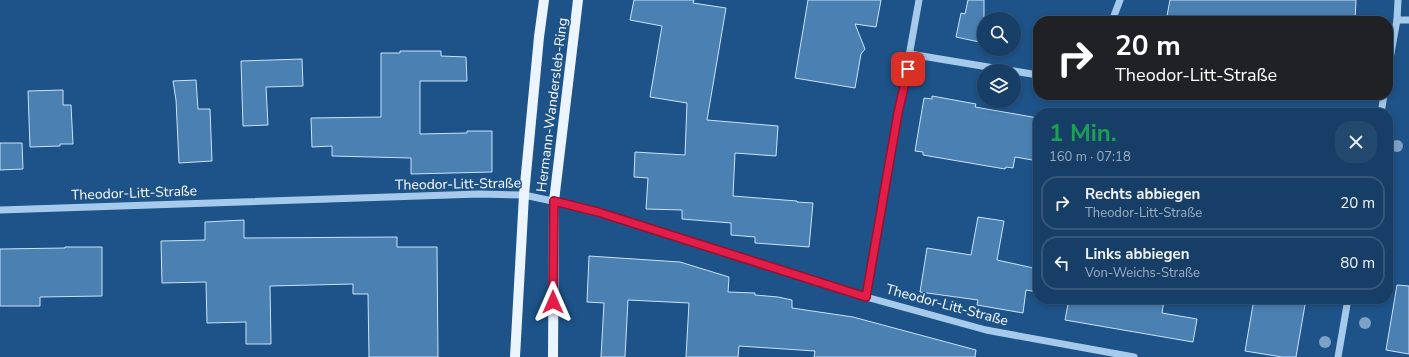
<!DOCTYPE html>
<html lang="de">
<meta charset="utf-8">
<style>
:root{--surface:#163e66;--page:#23496f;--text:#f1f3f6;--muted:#9eaebf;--line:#35577a}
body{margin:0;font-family:"Nunito Sans",sans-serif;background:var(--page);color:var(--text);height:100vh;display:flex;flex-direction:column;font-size:15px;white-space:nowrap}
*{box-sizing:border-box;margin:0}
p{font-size:13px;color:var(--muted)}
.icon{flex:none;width:22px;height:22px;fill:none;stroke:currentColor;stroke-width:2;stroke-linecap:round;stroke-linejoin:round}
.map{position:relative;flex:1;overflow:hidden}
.drawer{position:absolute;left:1033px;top:108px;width:360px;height:196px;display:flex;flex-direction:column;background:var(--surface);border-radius:16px;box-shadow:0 2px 6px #0003,0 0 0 1px var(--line)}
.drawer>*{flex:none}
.hud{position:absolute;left:1033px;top:16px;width:360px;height:84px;border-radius:16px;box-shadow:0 2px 6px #0003,0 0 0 1px var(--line);background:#202124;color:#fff;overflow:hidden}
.buttons{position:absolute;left:977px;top:12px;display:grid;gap:8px}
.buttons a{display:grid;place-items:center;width:44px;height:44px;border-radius:50%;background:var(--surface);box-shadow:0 2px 6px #0003,0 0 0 1px var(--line);font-size:20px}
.pin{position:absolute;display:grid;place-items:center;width:34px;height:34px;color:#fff;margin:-17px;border-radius:8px;box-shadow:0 2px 6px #0006}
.me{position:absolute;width:44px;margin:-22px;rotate:0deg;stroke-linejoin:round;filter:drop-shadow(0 0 3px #0008)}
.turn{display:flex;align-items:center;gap:14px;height:84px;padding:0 16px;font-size:18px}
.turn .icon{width:52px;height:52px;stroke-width:2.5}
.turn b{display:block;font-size:28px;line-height:34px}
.round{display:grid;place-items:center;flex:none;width:42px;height:42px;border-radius:16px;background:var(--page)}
.overview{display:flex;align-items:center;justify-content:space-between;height:68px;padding:0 16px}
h1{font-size:24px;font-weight:700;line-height:30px;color:#1e9e55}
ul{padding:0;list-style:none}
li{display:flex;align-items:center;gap:12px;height:54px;margin:0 8px 6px;padding:0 8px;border:2px solid var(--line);border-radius:16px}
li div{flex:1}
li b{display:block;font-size:15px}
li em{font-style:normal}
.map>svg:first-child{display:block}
.building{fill:#4a80b2;stroke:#cbe3f8}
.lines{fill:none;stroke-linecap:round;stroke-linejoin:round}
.minor{stroke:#a6caeb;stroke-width:7}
.major{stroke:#ebf4ff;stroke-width:10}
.tree{fill:#7da2c6}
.route-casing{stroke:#92132f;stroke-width:10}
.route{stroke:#e11d48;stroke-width:7}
.labels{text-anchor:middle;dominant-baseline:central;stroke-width:3;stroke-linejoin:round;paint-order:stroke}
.street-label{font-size:14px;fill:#fff;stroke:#1d5388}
</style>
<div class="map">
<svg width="1409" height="357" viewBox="0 0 1409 357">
<rect width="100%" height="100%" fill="#1d5388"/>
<!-- building -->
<g class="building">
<polygon points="634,0 694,0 693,3 726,8 707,120 778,126 776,156 735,153 733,196 797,201 797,202 813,203 809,247 755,243 755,237 731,235 731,223 682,219 682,210 646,209 648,178 634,177 635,152 685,155 687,103 650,97 662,26 630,20"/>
<polygon points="808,0 881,0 876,27 855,24 865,49 861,54 855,88 795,78"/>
<polygon points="968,0 984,0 984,43 956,37 961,13 965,14"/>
<polygon points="1170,0 1356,0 1355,21 1166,21"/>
<polygon points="400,51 441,51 441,56 466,57 467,81 420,81 420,134 467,133 467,131 492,131 492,172 411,174 411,158 332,156 332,146 312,147 311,118 381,117 381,53 400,53"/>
<polygon points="302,59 303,86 266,87 268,125 243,126 241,61"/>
<polygon points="196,80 198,109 210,109 212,161 179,163 176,100 173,81"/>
<polygon points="63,90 63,105 71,105 73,144 60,144 60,146 30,147 28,91"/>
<polygon points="932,96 976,104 975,107 1038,118 1038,161 1015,157 1013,168 1006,167 1005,169 923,155 923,152 915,151 924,98 932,99"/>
<polygon points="0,143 22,143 23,169 0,170"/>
<polygon points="978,217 1004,221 997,260 1038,269 1038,292 1026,290 1023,313 977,305 978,300 920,292 927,248 971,255"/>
<polygon points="244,220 244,238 397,237 397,247 437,247 438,357 369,357 368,294 353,294 353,284 270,286 271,344 246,344 246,322 207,323 206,282 162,283 161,241 205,240 205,222"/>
<polygon points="65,247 102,247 102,296 40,297 40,306 0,306 0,249 65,248"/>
<polygon points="589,256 680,262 729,277 728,292 755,293 755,295 778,297 792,300 792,308 853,317 976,350 975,357 814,357 815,351 739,346 738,357 686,357 689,303 628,300 625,357 601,357 604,303 587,302"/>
<polygon points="1397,285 1409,286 1409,354 1386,350"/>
<polygon points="1069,299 1151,299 1164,301 1162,313 1197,319 1193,342 1065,320"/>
<polygon points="1254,299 1306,299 1296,357 1282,357 1245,351"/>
</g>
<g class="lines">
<!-- minor -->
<g class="minor">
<polyline points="1397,20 1409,20"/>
<polyline points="1112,21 1120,0"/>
<polyline points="910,54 1012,71"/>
<polyline points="1388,70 1397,20 1398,0"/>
<polyline points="1014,71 1038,75"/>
<polyline points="1381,113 1384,95"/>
<polyline points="0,210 479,194 524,195 581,207 866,297 986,330 1134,357"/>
<polyline points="866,297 919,0"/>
<polyline points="1338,357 1348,299"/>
</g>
<!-- major -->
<g class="major">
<polyline points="515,357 524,195 539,37 544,0"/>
<polyline points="553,357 554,201 578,0"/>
</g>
</g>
<!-- trees -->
<g class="tree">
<circle cx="1397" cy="146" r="6"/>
<circle cx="1365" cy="323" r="6"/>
<circle cx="1325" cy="342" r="6"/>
</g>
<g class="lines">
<defs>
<polyline id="route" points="553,302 554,201 598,212 866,297 898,113 908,69"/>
</defs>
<!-- route casing -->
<use href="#route" class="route-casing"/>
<!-- route -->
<use href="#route" class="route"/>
</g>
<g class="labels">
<!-- street labels -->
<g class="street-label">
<text transform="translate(552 105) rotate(-83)">Hermann-Wandersleb-Ring</text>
<text transform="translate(458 184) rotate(-1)">Theodor-Litt-Straße</text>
<text transform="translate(134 193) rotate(-2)">Theodor-Litt-Straße</text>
<text transform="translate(947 305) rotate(15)">Theodor-Litt-Straße</text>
</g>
</g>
</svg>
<div class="buttons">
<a><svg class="icon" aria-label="search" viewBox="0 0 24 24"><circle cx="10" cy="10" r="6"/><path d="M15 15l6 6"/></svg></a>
<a><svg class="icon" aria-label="layers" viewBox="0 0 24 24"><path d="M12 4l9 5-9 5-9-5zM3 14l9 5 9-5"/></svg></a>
</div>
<div class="pin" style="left:908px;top:69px;background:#d93025"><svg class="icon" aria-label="arrive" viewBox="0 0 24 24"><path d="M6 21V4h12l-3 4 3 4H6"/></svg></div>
<svg class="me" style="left:553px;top:302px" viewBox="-20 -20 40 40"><path d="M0-17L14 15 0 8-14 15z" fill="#e11d48" stroke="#fff" stroke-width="4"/></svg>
<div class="hud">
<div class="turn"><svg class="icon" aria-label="right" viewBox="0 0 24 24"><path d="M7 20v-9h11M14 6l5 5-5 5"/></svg><div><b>20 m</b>Theodor-Litt-Straße</div></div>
</div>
<section class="drawer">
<div class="overview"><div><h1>1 Min.</h1><p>160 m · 07:18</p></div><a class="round"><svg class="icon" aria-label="close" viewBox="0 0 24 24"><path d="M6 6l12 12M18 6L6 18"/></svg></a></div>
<ul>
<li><svg class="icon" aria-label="right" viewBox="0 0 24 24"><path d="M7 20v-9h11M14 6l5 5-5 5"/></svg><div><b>Rechts abbiegen</b><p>Theodor-Litt-Straße</p></div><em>20 m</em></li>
<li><svg class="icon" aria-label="left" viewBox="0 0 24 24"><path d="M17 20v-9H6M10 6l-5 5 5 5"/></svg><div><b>Links abbiegen</b><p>Von-Weichs-Straße</p></div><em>80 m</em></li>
</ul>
</section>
</div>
